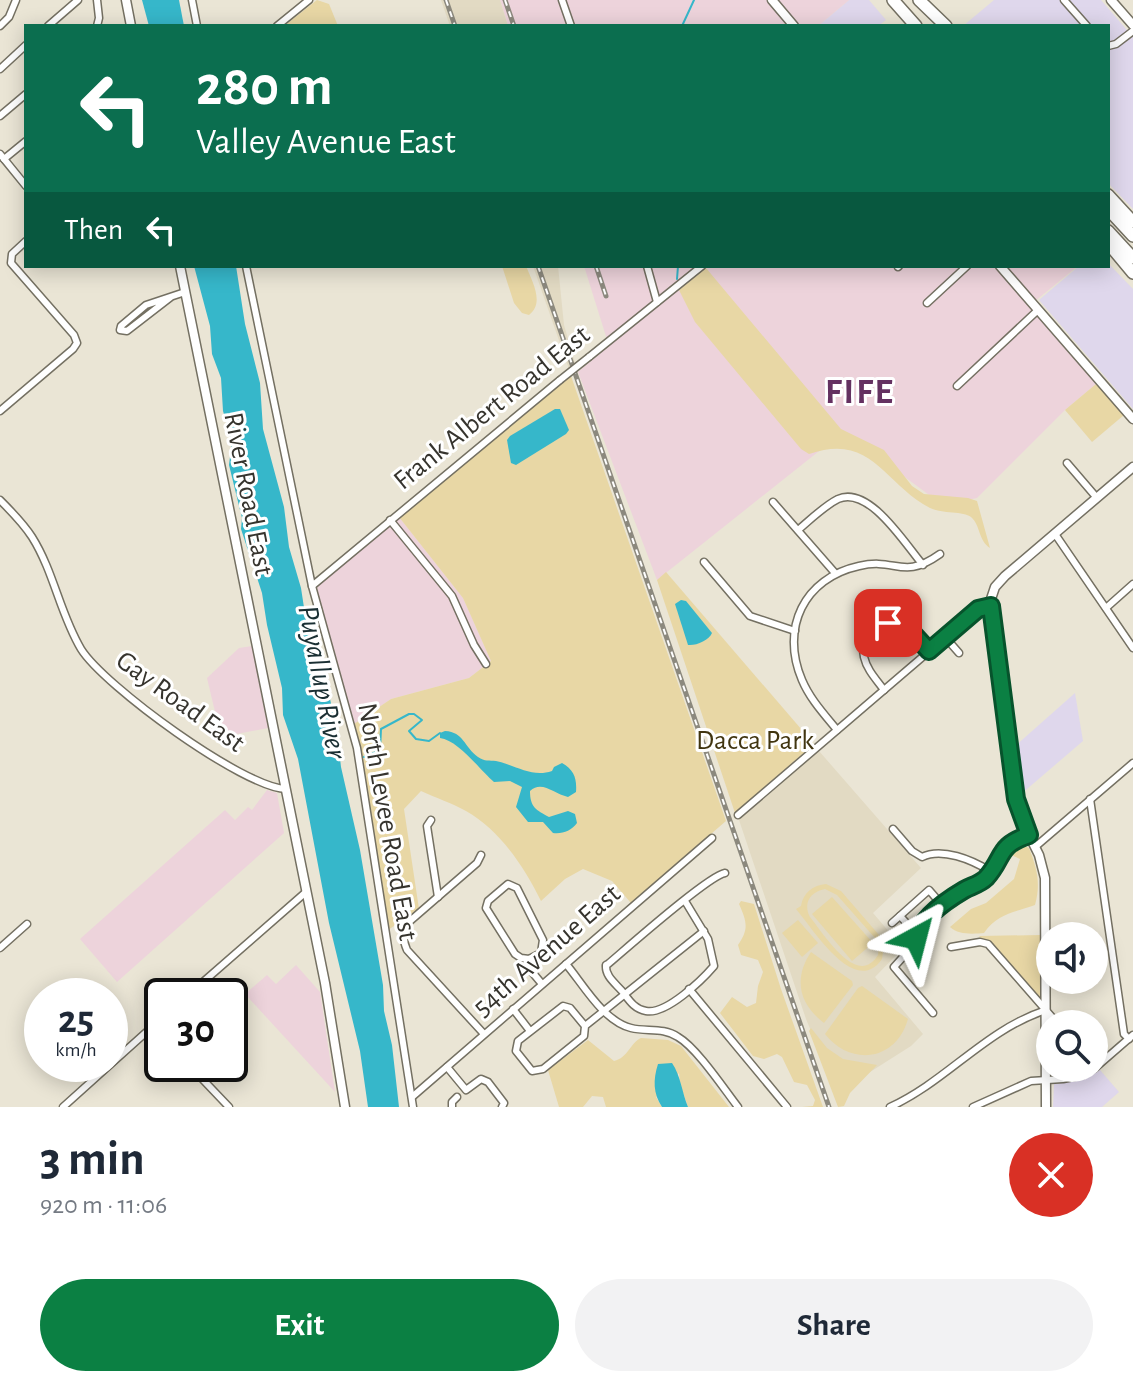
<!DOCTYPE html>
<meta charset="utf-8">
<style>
:root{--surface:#fff;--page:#f2f2f3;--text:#1f2937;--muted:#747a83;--accent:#0b8043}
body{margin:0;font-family:"Alegreya Sans",sans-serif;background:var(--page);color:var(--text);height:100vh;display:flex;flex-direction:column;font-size:30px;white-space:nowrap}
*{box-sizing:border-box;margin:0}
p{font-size:26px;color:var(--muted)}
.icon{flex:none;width:44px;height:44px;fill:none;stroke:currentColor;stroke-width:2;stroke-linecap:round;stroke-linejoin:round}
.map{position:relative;height:1107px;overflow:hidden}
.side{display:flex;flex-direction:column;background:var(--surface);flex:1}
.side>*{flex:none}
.banner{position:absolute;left:24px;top:24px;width:1086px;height:244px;border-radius:0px;box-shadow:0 4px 20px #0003;background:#0b6e4f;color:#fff;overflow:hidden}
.fabs{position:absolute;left:1036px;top:922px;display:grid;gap:16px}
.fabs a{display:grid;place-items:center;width:72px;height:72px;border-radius:50%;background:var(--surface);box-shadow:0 4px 20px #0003;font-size:40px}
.speed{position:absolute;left:24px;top:978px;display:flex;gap:16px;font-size:40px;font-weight:700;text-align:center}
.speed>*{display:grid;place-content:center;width:104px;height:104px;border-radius:50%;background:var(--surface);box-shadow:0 4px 20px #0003;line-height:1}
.speed small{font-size:20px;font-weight:400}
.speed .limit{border:4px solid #111;border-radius:12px;background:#fff;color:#111}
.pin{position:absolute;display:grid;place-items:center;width:68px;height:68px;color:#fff;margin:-34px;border-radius:16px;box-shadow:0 4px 12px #0006}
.me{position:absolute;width:88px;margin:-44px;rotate:38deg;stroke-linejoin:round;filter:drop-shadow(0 0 6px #0008)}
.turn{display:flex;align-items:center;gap:28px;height:168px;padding:0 40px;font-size:36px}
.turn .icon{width:104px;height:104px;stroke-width:2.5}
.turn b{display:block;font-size:56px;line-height:68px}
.then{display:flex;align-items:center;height:76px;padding:0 40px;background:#0003;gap:16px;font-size:30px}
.round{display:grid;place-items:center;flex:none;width:84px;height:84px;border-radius:42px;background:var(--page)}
.headline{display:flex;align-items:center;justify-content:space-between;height:136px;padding:0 40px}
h1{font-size:48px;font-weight:700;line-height:60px}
.button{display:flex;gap:16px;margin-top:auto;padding:16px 40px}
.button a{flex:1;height:92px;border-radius:48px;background:var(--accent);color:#fff;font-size:32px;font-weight:700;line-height:92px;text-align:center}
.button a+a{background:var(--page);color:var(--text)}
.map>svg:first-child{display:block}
.commercial{fill:#dfd7ec}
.industrial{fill:#edd3db}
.built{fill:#e2dac3}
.green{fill:#e8d7a5;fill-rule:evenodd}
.water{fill:#36b7ca}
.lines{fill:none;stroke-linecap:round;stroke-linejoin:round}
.stream{stroke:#36b7ca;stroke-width:2}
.minor-casing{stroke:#747062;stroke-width:9}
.major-casing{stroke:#747062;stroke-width:11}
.highway-casing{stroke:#747062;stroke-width:14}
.minor{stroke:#fff;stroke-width:6}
.major{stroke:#fff;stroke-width:8}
.highway{stroke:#fff;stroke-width:11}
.rail-casing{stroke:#8c897e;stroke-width:5}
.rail{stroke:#fff;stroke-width:2;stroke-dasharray:6;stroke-linecap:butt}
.minor-bridge-casing{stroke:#747062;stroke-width:9;stroke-linecap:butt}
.minor-bridge{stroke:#fff;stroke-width:6}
.route-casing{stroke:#07532c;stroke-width:20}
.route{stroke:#0b8043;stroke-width:14}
.labels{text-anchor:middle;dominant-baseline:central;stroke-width:6;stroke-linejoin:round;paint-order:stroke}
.street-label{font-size:28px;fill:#36342e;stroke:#fff}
.park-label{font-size:28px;fill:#413510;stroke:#fff}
.water-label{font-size:30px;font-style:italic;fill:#1a2f33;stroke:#fff}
.district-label{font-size:36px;font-weight:bold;letter-spacing:2px;fill:#643161;stroke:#fff}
</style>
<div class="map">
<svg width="1133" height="1107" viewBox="0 0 1133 1107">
<rect width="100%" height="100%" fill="#eae5d5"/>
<!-- commercial -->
<g class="commercial">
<polygon points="849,0 869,0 886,20 878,26 818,26"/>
<polygon points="994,0 1101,0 1133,37 1133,209 1108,183 1108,26 963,26"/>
<polygon points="1108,263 1133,289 1133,409 1039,300 1079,266 1108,266"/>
<polygon points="1075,693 1083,741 1020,795 1013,748"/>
<polygon points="1100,1070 1119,1092 1102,1107 1053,1107 1054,1084 1081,1080"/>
</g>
<!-- industrial -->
<g class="industrial">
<polygon points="500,0 849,0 818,26 508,26"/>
<polygon points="584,266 1078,266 1029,306 1096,384 1065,410 977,498 943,505 843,432 657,580 578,372 609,346"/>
<polygon points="399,517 463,598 491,661 469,678 391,699 354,724 316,589 319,584"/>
<polygon points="252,646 268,728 221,737 207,678 239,648"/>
<polygon points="267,790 277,793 284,833 117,982 80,939 225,810 235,820 248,807 252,810"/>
<polygon points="296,965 320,992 335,1092 245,994 267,975 276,984"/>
</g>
<!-- built -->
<g class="built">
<polygon points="441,0 500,0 508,26 450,26"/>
<polygon points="533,266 558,266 564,325 575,363 569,369"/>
<polygon points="819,751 921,868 873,913 903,948 875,977 923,1034 911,1046 837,1093 806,1019 739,820"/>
</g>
<!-- green -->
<g class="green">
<polygon points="317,0 329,4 338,26 284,26"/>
<path d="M502 266H526C532 281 545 303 529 315L522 313 514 303Z"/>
<path d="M706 268 841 429 884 450 912 486 924 494 968 498 977 501 990 548C978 540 981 526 971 517 964 511 942 514 930 508 884 484 872 432 809 454L801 449 695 322 679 290Z"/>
<path d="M571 376 726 821 631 903 612 881 583 869 565 879 541 901C525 868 500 830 466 811 452 803 436 798 421 791L404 809 419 909 388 930 367 790 354 724 391 699 469 678 491 661 463 598 399 517Z"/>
<polygon points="1096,384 1124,415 1092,442 1065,410"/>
<polygon points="666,572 814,744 735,813 657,580"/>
<path d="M1023 845 1029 848C1037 868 1041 884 1035 905 1013 913 998 913 984 933 973 934 958 935 950 927L971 909 986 903 1014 879 1020 859 1009 854Z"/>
<path d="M826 884 841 891 879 935 884 946 882 959C855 998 814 930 796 909L801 906C803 893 813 885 826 884ZM825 889 837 895 875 938 879 946 878 955C857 989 824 934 810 917 803 903 810 892 825 889Z"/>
<polygon points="832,897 873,943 852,961 812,914"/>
<path d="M741 901 754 904 781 989 823 1107H802L813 1106 815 1100 807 1085 794 1082 782 1057 777 1054 764 1059 753 1056 720 1013 732 997 747 1007 756 1003 758 986 763 972 758 960 741 955 738 945C749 929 747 922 739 904Z"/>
<polygon points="798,920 818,943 802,957 782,933"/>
<polygon points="1041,935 1042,1009 979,936"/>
<path d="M811 952 852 981 853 985 824 1023C799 1004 793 979 811 952Z"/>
<path d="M862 986 908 1019C896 1061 851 1067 825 1034L858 988Z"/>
<polygon points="811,1028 827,1048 843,1059 877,1065 850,1093 844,1106 838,1107 809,1031"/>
<path d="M641 1038 668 1040 681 1046 729 1107H688L680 1084 679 1073 656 1097 662 1107H606L603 1097 592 1096 583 1107H559L548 1070 588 1040 614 1061C628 1058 630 1043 641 1038Z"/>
</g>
<!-- water -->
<g class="water">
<polygon points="142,0 179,0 184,26 149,26"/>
<polygon points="194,266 236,266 245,324 260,383 263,429 284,507 289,547 301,588 307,627 322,661 337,732 341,767 360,850 383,985 384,1011 392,1045 399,1107 368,1107 360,1051 329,923 298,759 283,715 282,688 267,625 262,593 241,529 242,518 229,465 232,441 223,411 221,378 212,354 210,326"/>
<polygon points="555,409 560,409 569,430 566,434 516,465 511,463 507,440 510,436"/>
<path d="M681 600 686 601 712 633C709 640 696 646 688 645L675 604Z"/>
<path d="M445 731C464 732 464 747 478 757 485 762 489 760 496 761 515 765 532 778 552 771L554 767 562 763C574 770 577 778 576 792L568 797C554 794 542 780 530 791 530 807 536 810 549 817L568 811 575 814 577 823C571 831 563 834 553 833L543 822H528L516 807 522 787 510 781 494 782C480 770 458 740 440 738V733Z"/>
<path d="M672 1063C681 1076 682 1093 688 1107H662C653 1093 653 1080 658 1064Z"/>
</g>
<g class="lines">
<!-- stream -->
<g class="stream">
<polyline points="682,26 694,0"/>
<polyline points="677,279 678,266"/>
<polyline points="364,757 380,750 381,729 409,714 414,714 422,720 409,731 416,739 429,741 440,733"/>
</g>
<defs>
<g id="minor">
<polyline points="97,0 99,18 97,26"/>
<polyline points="192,0 197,26"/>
<polyline points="562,0 571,26"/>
<polyline points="1064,0 1087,26"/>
<polyline points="0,26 9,17 16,0"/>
<polyline points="48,26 78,0"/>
<polyline points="277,26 309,0"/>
<polyline points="1108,46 1116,44 1133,31"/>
<polyline points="0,69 26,45"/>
<polyline points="0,116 26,94"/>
<polyline points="0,154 26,186"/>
<polyline points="4,159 26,141"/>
<polyline points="246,266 312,586 357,748 413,1107"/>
<polyline points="647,266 657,302"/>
<polyline points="898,267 899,266"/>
<polyline points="171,297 127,331 120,330 121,326 146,305 185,292"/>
<polyline points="927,303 967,266"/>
<polyline points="589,357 702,266"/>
<polyline points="957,386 1038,310"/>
<polyline points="0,411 73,349 77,343 74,335 11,263 12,254 26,241"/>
<polyline points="1067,463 1097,498"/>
<path d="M0 500C11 511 23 523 32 537 54 572 60 614 81 649 104 686 244 788 286 789"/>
<polyline points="773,502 835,573"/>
<polyline points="390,520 452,596 474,645 486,664"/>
<path d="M798 530C810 520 824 506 838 499 869 485 905 544 923 565"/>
<polyline points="1055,534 1133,648"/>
<polyline points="704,562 750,616 795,631"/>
<polyline points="312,586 560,380"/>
<polyline points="1106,608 1133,584"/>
<polyline points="945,637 959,653"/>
<path d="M884 690C876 679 867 670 864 657 859 632 885 615 906 628 915 633 922 643 929 651"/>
<path d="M837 730C824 714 810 699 802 680 780 628 804 578 859 566 897 557 902 581 940 554"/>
<polyline points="1090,799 1124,1034 1129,1039"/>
<polyline points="738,815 975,612 981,608 991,606"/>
<polyline points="431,820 427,826 438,897"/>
<path d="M893 829 912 851 922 857C942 847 972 860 990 871"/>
<polyline points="1035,847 1133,763"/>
<path d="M481 855 477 863 410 921C403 931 402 939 407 950L484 1034"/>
<path d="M685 901 708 939 714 966C702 980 666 1015 646 1011 634 1009 629 1000 622 991 615 983 605 976 606 965L608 964C627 948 708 876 725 873"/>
<polyline points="900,916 911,928 918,930"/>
<polyline points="892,923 929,890 942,905"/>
<polyline points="951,947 980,942 988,944 1058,1024"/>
<polyline points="0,948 27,924"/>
<polyline points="529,959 541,953 543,940 517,888 508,884 488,901 486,908 515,954 521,958 529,959 532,972 542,984"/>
<path d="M566 964C583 984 603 1021 631 1028 647 1032 663 1027 678 1037 697 1048 724 1089 738 1107"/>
<polyline points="689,989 787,1107"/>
<polyline points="187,996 306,892"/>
<polyline points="513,1009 530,1031"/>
<polyline points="933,1013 894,967 912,947 921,926 953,897 983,880 1009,843 1029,835"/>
<polyline points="585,1026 570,1008 563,1006 518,1041 516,1051 532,1071 543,1069 584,1036 585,1026 704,931"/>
<polyline points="152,1027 162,1037"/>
<polyline points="188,1064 229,1107"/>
<polyline points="447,1067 466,1090 481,1079 488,1082 504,1103 502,1107"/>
<polyline points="412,1097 712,838"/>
<polyline points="63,1107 162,1018"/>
<polyline points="452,1107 452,1102 457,1097"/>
<path d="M890 1107C947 1081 985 1030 1046 1010"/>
<polyline points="973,1107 1031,1081 1063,1079 1083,1075 1095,1068 1133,1035"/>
</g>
<g id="major">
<polyline points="126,0 131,26"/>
<polyline points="772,0 794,26"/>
<polyline points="1111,0 1133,25"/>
<polyline points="180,266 325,983 345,1107"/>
<polyline points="1000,266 1133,419"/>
<polyline points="1046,1107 1045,878 1039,855 1029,835 1016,799 991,599 995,587 1005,576 1133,467"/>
</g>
<g id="highway">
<polyline points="893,0 916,26"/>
<polyline points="919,0 946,26"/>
<polyline points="1108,195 1133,222"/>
<polyline points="1108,209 1133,236"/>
<polyline points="1108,231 1133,258"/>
<polyline points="1108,243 1133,273"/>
</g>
</defs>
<!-- minor casing -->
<use href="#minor" class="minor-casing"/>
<!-- major casing -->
<use href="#major" class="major-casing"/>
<!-- highway casing -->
<use href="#highway" class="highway-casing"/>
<!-- minor -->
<use href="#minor" class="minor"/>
<!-- major -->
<use href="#major" class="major"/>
<!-- highway -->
<use href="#highway" class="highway"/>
<defs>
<g id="rail">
<polyline points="446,0 455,26"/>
<polyline points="505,0 514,26"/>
<polyline points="538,266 829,1107"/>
<polyline points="596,266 606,296"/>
</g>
</defs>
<!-- rail casing -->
<use href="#rail" class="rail-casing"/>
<!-- rail -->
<use href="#rail" class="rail"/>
<defs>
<polyline id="minor-bridge" points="560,380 589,357"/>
</defs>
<!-- minor-bridge casing -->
<use href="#minor-bridge" class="minor-bridge-casing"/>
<!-- minor-bridge -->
<use href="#minor-bridge" class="minor-bridge"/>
</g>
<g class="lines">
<defs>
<path id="route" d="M888 623 908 628 929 651 978 609 991 606 1016 799 1029 835C996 846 1005 857 986 878 980 884 971 886 964 890 947 900 921 918 916 938"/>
</defs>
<!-- route casing -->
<use href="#route" class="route-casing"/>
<!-- route -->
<use href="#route" class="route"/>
</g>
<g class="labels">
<!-- street labels -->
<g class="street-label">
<text transform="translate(492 408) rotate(-39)">Frank Albert Road East</text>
<text transform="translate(248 494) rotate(79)">River Road East</text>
<text transform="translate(180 702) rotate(36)">Gay Road East</text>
<text transform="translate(387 822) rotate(80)">North Levee Road East</text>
<text transform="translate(547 951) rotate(-41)">54th Avenue East</text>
</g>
<!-- park labels -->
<g class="park-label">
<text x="755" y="741">Dacca Park</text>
</g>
<!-- water labels -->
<g class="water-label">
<text transform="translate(322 682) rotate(79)">Puyallup River</text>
</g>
<!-- district labels -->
<g class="district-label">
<text x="860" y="392">FIFE</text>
</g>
</g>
</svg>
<div class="fabs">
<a><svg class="icon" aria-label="sound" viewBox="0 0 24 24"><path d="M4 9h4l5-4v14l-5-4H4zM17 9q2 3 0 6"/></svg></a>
<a><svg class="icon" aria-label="search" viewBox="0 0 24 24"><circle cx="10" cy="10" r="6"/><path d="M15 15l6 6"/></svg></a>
</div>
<div class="speed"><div>25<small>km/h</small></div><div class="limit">30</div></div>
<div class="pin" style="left:888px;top:623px;background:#d93025"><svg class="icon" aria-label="arrive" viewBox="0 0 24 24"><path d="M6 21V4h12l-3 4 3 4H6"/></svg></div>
<svg class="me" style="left:916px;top:938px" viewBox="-20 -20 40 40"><path d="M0-17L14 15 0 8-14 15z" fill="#0b8043" stroke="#fff" stroke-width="4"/></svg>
<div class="banner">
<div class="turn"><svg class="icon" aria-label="left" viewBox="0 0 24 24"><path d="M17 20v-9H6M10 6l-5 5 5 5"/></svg><div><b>280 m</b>Valley Avenue East</div></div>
<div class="then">Then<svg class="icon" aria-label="left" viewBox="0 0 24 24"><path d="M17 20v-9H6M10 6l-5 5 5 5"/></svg></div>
</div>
</div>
<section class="side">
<div class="headline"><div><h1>3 min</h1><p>920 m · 11:06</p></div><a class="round" style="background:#d93025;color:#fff"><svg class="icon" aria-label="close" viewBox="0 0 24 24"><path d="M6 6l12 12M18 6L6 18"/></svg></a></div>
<div class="button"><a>Exit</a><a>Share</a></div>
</section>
